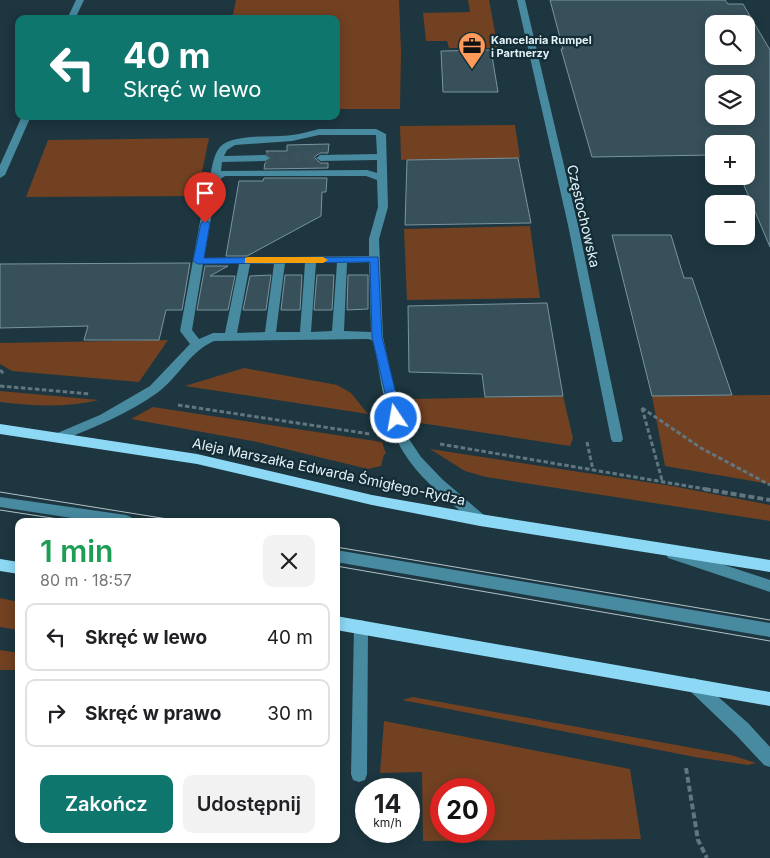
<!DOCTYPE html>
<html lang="pl">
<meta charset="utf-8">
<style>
:root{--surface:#fff;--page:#f2f2f2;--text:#202124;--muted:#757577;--line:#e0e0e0;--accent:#0f766e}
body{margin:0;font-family:Inter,sans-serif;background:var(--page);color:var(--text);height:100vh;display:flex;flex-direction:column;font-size:19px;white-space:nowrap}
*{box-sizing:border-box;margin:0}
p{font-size:16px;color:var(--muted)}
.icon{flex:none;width:28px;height:28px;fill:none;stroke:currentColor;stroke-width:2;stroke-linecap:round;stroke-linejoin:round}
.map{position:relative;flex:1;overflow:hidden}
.drawer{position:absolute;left:15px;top:518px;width:325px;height:325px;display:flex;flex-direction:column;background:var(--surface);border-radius:10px;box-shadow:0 2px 12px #0003}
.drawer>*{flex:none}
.top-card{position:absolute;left:15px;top:15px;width:325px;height:105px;border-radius:10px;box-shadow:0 2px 12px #0003;background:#0f766e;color:#fff;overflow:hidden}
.controls{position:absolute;left:705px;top:15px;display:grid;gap:10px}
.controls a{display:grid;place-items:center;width:50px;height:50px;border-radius:10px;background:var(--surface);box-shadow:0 2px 12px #0003;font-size:25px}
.speed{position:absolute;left:355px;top:778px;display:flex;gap:10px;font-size:25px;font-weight:700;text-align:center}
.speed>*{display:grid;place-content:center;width:65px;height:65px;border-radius:50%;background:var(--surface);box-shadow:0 2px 12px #0003;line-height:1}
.speed small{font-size:12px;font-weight:400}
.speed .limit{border:8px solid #d22;background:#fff;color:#111}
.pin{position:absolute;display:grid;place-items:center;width:42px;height:42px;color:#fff;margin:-51px -21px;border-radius:50% 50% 50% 0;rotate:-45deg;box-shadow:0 0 5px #0007}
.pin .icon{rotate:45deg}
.me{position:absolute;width:55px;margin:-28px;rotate:348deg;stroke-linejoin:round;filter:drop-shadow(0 0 4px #0008)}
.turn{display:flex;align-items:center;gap:18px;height:105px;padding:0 25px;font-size:22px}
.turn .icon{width:65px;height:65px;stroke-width:2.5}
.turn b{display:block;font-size:35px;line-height:42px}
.round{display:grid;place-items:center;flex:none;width:52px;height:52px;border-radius:10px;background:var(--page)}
.overview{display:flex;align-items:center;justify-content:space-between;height:85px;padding:0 25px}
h1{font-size:30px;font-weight:600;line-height:38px;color:#1e9e55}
.cta{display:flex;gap:10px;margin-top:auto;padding:10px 25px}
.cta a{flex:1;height:58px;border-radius:10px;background:var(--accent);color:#fff;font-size:20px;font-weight:600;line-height:58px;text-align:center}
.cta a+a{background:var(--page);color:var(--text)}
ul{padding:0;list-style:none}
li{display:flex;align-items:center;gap:15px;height:68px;margin:0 10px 8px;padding:0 15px;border:2px solid var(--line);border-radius:10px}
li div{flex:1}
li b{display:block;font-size:19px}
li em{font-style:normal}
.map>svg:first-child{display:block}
.green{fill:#724122;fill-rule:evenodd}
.building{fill:#37505a;stroke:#7a95a0;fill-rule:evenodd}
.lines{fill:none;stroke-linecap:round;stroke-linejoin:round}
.minor-tunnel{stroke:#3b525a;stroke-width:9;stroke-dasharray:9 4.5;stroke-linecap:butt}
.path-far1{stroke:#61767e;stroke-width:3;stroke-dasharray:4.5 2.5;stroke-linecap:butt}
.path{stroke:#61767e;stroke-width:4;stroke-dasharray:6 3;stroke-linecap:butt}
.minor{fill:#488aa0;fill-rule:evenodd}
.major{fill:#8dd9f5;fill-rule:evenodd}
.tram{stroke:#b1c2c8;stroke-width:1}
.route{fill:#1a73e8;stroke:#114b97}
.slow{fill:#f59e0b}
.labels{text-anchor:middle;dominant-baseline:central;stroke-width:4.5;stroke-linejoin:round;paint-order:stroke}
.far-poi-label{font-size:11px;font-weight:bold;fill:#e2f1f6;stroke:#132c35;text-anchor:start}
.street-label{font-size:14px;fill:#e2f1f6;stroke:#132c35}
</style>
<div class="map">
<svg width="770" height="858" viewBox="0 0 770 858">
<rect width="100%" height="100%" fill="#1d363f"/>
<!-- green -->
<g class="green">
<polygon points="236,0 399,0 401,51 400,109 336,109 336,19 232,19"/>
<polygon points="468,0 489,0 498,48 449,48 447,41 426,41 423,13 470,12"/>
<polygon points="515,125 520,158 401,160 400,126"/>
<polygon points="209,138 197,196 26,197 48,140"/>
<polygon points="530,226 540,298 407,300 404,229"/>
<polygon points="168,340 139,382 12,371 0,364 0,343"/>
<polygon points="244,368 337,385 351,393 368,414 185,386"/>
<path d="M0 391 99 400C65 408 34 406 0 402Z"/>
<polygon points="770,395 770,484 665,466 652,396"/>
<polygon points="563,396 573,438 570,446 414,422 412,399"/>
<polygon points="153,407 382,442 386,454 384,454 381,466 368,469 257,442 131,419"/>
<polygon points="430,449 672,486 770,505 770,521 486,477 465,471"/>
<polygon points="0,598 19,602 19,630 0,627"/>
<polygon points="0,650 19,653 19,670 0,670"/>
<polygon points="413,697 731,755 756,763 748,765 695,757 402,700"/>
<path d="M384 721 630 769 641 839 423 841 422 772 380 773ZM441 789H484V831H441Z"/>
</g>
<!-- building -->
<g class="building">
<path d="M550 0H725L728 4H743L770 50V247L740 176H746V144H714V155L592 157 561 49H563ZM714 24H746V56H714ZM714 84H746V116H714Z"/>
<polygon points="491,50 498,92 443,92 441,51"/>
<polygon points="329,144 328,153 320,153 314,157 320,163 328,163 328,168 264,169 265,163 272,159 266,151 287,151 287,145"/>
<polygon points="518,158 531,223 405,225 407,160"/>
<polygon points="264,178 327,178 326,192 322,192 321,216 247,256 226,256 239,181 263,181"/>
<polygon points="612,235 671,235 684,278 692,278 732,395 652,396"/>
<polygon points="190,263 182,310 166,310 159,340 84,340 88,326 0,328 0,264"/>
<polygon points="205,266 228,266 210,276 235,276 228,310 197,310"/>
<polygon points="271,275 266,310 243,310 250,276"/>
<polygon points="285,275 302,275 300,310 281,310"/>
<polygon points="317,275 334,275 332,310 314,310"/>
<polygon points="348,275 368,275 368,309 347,310"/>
<polygon points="547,303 563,396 485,397 482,374 409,372 408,306"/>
</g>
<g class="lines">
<!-- minor-tunnel -->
<polyline class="minor-tunnel" points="265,158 321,158"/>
<!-- path-far1 -->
<g class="path-far1">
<polyline points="0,370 5,375"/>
<polyline points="0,386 90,394"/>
<polyline points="178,405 370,434"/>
<polyline points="642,408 701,448 770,485"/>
<polyline points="642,408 662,480"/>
<polyline points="587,442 593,470"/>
<polyline points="440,444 711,490"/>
</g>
<!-- path -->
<g class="path">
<polyline points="704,489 770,500"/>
<polyline points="686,768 698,840 707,858"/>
</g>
<!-- minor -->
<g class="minor">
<polygon points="76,0 84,0 75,19 67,19"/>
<polygon points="517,0 525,0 578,225 623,439 621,442 613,442 611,439 568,225"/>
<polygon points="22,116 31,116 5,175 0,178 0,165"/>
<path d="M319 129H376L386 134 388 207 379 239 383 337 398 405 409 439 421 457 442 479 485 516 487 520 485 524 480 526 475 524C451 502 421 481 404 453 384 421 382 381 374 345L372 340 368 339 214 341C189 352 179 377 157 393 129 413 95 427 63 440H55L53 437 55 434 100 415 150 386 190 344 180 331 207 184C213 172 211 158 220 147 232 133 274 138 292 135 301 134 310 131 319 129ZM319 135H376L377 154 321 155 316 158 321 161 377 160V173L367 170 221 171 222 162 265 161 270 158 265 155 224 156 227 150 235 145 292 141ZM225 176H366L377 180 378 207 369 239V256L204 258 217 184 219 180ZM369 262 371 332 344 331 347 263ZM285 263H305L300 332H276ZM316 263H337L332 331 311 332ZM203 264H239L225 333H213L199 339 192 330ZM250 264H274L265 332 237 333Z"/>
<polygon points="0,497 126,515 131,517 133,521 91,521 0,507"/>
<polygon points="673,548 770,580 770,592 668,558 666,554 668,550"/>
<polygon points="336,550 770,623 770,637 336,562"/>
<polygon points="361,620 366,622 368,627 367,774 365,780 359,782 353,780 351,774 354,627 356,622"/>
<polygon points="694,678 699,680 748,723 770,747 770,767 764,765 736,735 689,690 686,685 689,680"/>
</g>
<!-- major -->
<g class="major">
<polygon points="0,424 197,454 372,495 480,514 770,560 770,572 480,526 372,505 197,464 0,434"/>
<polygon points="0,559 19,562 19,574 0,571"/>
<polygon points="336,616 770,692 770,706 336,630"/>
</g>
<!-- tram -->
<g class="tram">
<polyline points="0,492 180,521"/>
<polyline points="0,510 71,521"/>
<polyline points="336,547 770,620"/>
<polyline points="336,566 770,641"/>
</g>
</g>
<!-- route -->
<polygon class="route" points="205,220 210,223 204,258 378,257 382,337 402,418 400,422 396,423 391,418 372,337 370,262 198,264 193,261 201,223"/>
<!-- slow -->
<polygon class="slow" points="248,257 323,257 328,260 323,263 245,263 245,258"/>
<!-- icons -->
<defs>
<symbol id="office-pin" viewBox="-11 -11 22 30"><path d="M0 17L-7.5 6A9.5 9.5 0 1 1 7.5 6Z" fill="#ff9b5a" stroke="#132c35"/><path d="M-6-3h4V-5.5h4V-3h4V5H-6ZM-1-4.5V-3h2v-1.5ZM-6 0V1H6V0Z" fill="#111"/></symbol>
</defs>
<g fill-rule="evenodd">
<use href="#office-pin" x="456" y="30" width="32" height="43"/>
</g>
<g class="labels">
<!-- far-poi labels -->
<g class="far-poi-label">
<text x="491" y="40">Kancelaria Rumpel<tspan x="491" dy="13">i Partnerzy</tspan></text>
</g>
<!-- street labels -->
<g class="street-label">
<text transform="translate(584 216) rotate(77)">Częstochowska</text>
<text transform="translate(329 471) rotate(12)">Aleja Marszałka Edwarda Śmigłego-Rydza</text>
</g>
</g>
</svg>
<div class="controls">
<a><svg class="icon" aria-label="search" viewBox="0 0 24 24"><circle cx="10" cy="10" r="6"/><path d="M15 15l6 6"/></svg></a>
<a><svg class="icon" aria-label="layers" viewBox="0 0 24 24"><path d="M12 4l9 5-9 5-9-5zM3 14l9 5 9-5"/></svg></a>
<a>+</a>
<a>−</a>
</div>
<div class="speed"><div>14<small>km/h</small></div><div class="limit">20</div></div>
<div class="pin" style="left:205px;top:223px;background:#d93025"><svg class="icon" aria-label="arrive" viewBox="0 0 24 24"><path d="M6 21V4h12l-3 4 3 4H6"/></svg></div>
<svg class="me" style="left:396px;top:418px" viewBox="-20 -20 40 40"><circle r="17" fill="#1a73e8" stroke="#fff" stroke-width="3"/><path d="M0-11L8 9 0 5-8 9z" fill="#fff"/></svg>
<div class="top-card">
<div class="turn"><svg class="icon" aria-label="left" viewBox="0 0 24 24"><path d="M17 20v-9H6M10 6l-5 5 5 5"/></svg><div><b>40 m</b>Skręć w lewo</div></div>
</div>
<section class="drawer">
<div class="overview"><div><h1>1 min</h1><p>80 m · 18:57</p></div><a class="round"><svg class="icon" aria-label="close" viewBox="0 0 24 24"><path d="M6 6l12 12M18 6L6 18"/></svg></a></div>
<ul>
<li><svg class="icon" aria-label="left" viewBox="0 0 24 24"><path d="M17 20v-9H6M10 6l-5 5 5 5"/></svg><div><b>Skręć w lewo</b></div><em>40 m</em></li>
<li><svg class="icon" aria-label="right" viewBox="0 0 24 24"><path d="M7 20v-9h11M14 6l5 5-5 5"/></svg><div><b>Skręć w prawo</b></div><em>30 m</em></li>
</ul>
<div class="cta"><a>Zakończ</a><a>Udostępnij</a></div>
</section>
</div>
